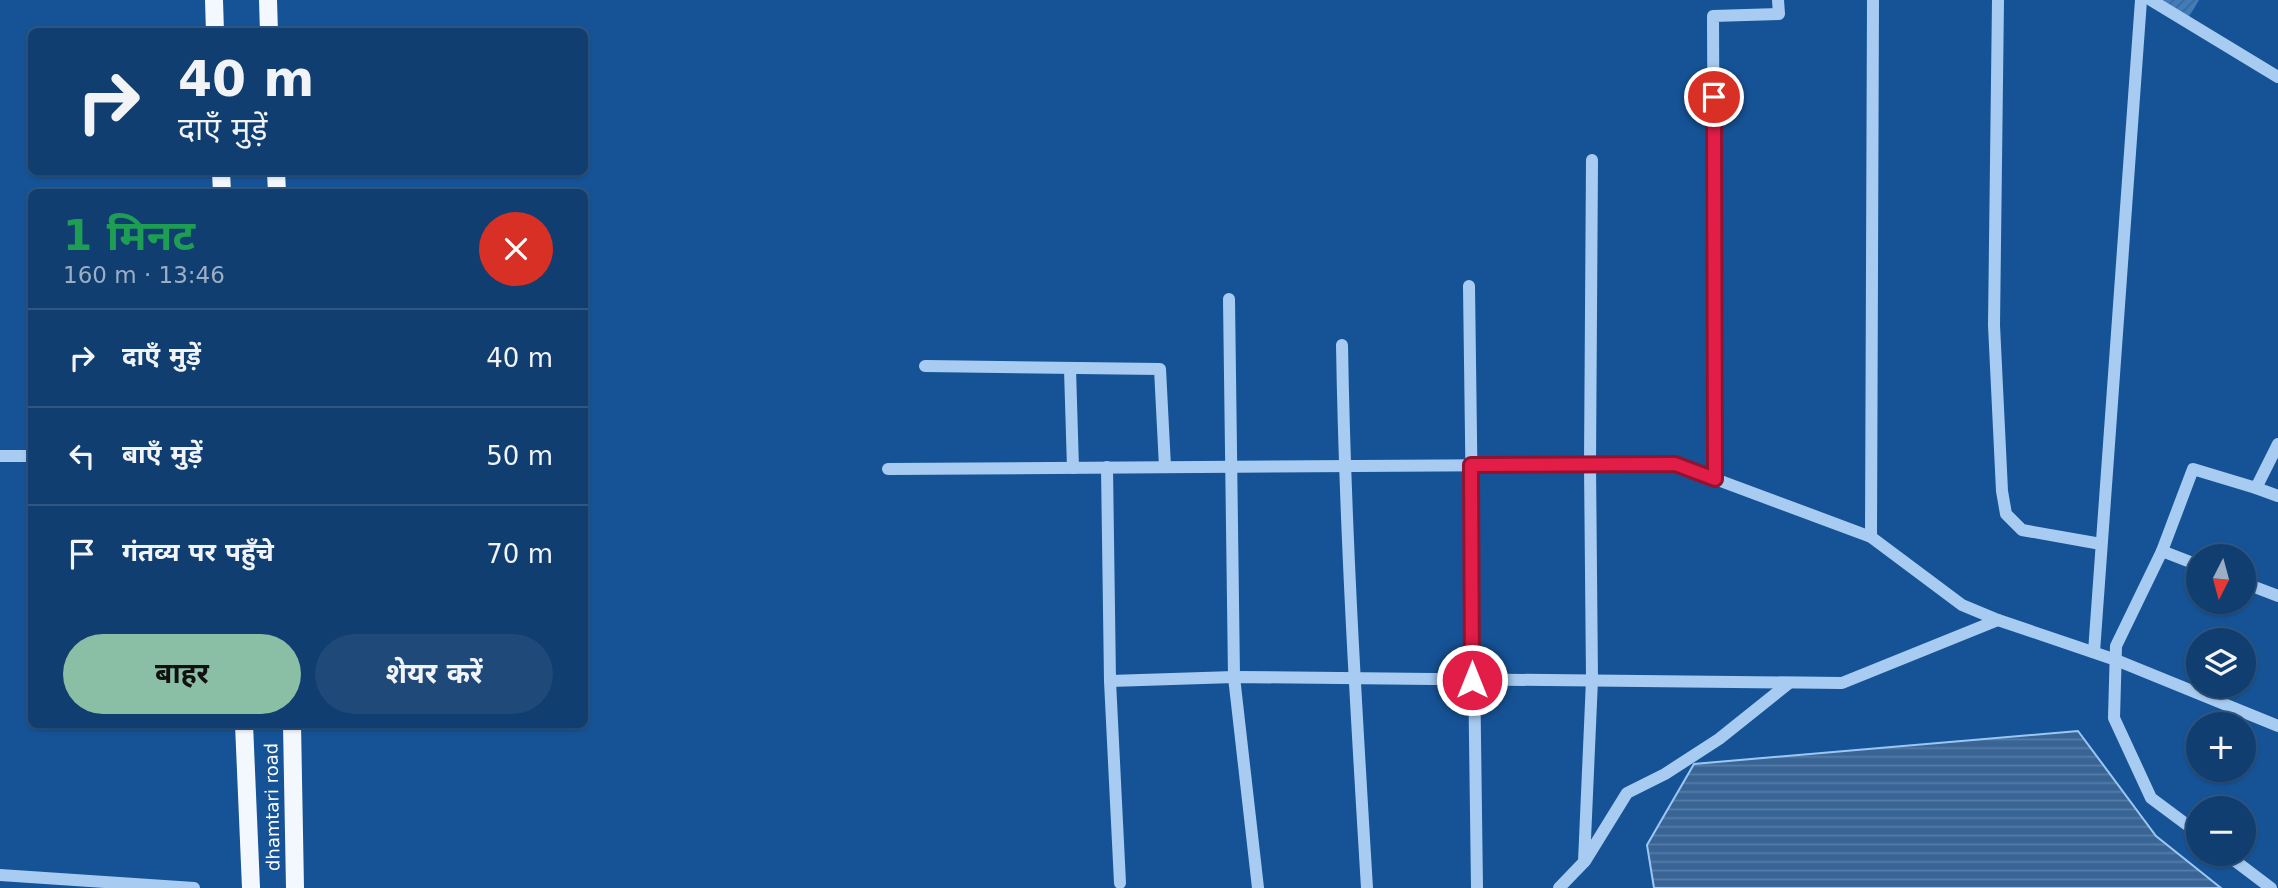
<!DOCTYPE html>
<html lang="hi">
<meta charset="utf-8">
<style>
:root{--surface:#103e70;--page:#1e4978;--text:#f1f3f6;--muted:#9caec3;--line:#305783;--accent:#8abfa5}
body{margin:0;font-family:"DejaVu Sans","Noto Sans Devanagari",sans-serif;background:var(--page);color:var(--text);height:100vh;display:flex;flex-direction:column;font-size:26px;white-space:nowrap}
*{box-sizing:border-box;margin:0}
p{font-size:23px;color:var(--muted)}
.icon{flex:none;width:38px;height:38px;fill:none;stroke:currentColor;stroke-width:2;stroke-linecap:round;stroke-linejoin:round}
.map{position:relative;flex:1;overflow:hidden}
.side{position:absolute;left:28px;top:189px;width:560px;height:539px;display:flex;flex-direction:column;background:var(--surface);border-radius:10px;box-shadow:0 2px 5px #0004,0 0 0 2px var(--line)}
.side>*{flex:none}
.hud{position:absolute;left:28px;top:28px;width:560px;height:147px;border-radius:10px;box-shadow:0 2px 5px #0004,0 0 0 2px var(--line);background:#103e70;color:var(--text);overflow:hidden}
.needle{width:46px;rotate:186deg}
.tools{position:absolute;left:2186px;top:544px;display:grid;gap:14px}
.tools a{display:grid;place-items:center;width:70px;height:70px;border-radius:50%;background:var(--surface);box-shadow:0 2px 5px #0004,0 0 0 2px var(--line);font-size:35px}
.pin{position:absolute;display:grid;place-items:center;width:60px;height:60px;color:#fff;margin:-30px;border:4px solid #fff;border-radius:50%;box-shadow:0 2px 7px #0007}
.me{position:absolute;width:77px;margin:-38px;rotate:0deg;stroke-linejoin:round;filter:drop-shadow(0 0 5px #0008)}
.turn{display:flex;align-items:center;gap:24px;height:147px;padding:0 35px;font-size:32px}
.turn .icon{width:91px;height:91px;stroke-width:2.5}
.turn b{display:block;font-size:49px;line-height:60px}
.round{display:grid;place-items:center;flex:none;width:74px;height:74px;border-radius:37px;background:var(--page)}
.head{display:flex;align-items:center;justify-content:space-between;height:119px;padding:0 35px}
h1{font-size:42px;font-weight:700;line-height:52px;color:#1e9e55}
.primary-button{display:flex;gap:14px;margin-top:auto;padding:14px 35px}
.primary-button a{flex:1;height:80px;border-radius:42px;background:var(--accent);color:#111;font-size:28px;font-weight:700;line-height:80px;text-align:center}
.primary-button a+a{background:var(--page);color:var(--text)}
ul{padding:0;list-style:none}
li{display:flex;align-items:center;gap:21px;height:98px;padding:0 35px;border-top:2px solid var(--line)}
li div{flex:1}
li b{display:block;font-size:26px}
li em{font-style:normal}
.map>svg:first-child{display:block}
.water{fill:url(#water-rules);stroke:#9bc7f4;stroke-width:2}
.building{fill:url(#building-hatch)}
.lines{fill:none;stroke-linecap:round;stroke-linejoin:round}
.minor{stroke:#a8ccf1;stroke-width:12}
.major{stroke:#f3f8ff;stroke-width:18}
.route-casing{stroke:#92132f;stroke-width:18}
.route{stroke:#e11d48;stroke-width:12}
.labels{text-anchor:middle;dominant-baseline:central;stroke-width:7;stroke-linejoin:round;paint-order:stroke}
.street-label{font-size:18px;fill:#fff;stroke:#165396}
</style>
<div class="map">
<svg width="2278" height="888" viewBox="0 0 2278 888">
<defs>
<pattern id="water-rules" width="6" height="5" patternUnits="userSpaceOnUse" patternTransform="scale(1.75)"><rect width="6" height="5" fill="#396596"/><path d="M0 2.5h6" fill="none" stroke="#577ca6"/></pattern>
<pattern id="building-hatch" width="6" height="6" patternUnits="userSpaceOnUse" patternTransform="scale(1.75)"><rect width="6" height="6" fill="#3f7cbe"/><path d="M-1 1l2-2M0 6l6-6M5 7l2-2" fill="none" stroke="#45668b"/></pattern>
</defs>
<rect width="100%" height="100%" fill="#165396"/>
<!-- water -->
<polygon class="water" points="2078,731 2156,836 2221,888 1654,888 1647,845 1694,764"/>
<!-- building -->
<polygon class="building" points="2161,0 2199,0 2189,17"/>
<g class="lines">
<!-- minor -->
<g class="minor">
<polyline points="1998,0 1994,325 2002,491 2006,514 2022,530 2101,544"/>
<polyline points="2151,0 2278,77"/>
<polyline points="1469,286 1477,888"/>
<polyline points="1229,299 1234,677 1258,888"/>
<path d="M1342 345C1345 526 1356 707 1367 888"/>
<polyline points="925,366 1160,369 1165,467"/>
<polyline points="1070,369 1073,468"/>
<polyline points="0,456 32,456"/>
<polyline points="1107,467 1110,681 1234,677 1842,683 1998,620"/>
<polyline points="888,469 1675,464 1871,537 1962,605 1998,620 2116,660 2278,726"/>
<polyline points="1715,479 1713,16 1779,14 1778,0"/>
<polyline points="2256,488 2278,496"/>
<polyline points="1871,537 1873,0"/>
<polyline points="2162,551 2193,469 2256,488 2278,444"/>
<polyline points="2198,565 2162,551 2116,646 2114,718 2151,798 2198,833"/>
<polyline points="2244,583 2278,596"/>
<polyline points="2094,652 2141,0"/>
<polyline points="1110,681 1120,883"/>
<polyline points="2226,854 2271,888"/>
<polyline points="1585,861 1627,793 1665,774 1719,739 1789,683"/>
<polyline points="0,875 194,888"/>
<polyline points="1559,888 1584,862 1592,680 1590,464 1592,160"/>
</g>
<!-- major -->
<g class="major">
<polyline points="214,0 215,32"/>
<polyline points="268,0 269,32"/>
<polyline points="221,172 222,192"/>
<polyline points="276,172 277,192"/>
<polyline points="244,724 251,888"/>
<polyline points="292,724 295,888"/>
</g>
</g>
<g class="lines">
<defs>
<polyline id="route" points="1472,680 1471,465 1675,464 1715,479 1714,97"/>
</defs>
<!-- route casing -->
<use href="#route" class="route-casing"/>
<!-- route -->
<use href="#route" class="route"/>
</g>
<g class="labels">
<!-- street labels -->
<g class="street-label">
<text transform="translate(272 807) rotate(-91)">dhamtari road</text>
</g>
</g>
</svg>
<div class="tools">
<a><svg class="needle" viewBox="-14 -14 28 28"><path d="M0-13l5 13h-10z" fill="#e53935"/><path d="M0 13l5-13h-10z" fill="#9caec3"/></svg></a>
<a><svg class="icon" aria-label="layers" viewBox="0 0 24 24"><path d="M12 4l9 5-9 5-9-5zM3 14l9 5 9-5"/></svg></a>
<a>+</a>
<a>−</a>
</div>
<div class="pin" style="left:1714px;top:97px;background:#d93025"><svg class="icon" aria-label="arrive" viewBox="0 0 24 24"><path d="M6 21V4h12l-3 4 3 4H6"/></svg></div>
<svg class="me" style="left:1472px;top:680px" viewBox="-20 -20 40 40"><circle r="17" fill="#e11d48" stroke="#fff" stroke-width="3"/><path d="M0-11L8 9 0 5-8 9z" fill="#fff"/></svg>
<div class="hud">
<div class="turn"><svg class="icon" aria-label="right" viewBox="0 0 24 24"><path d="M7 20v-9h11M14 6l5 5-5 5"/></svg><div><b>40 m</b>दाएँ मुड़ें</div></div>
</div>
<section class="side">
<div class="head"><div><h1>1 मिनट</h1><p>160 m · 13:46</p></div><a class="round" style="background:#d93025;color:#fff"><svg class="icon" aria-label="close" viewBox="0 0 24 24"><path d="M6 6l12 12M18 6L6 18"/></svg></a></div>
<ul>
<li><svg class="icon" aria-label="right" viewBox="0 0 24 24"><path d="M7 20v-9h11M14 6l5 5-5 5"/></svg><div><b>दाएँ मुड़ें</b></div><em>40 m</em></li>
<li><svg class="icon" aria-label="left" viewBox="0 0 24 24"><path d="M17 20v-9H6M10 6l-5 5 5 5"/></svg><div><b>बाएँ मुड़ें</b></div><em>50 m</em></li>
<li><svg class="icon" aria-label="arrive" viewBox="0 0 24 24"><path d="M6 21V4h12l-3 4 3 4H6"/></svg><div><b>गंतव्य पर पहुँचे</b></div><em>70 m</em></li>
</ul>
<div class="primary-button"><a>बाहर</a><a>शेयर करें</a></div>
</section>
</div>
